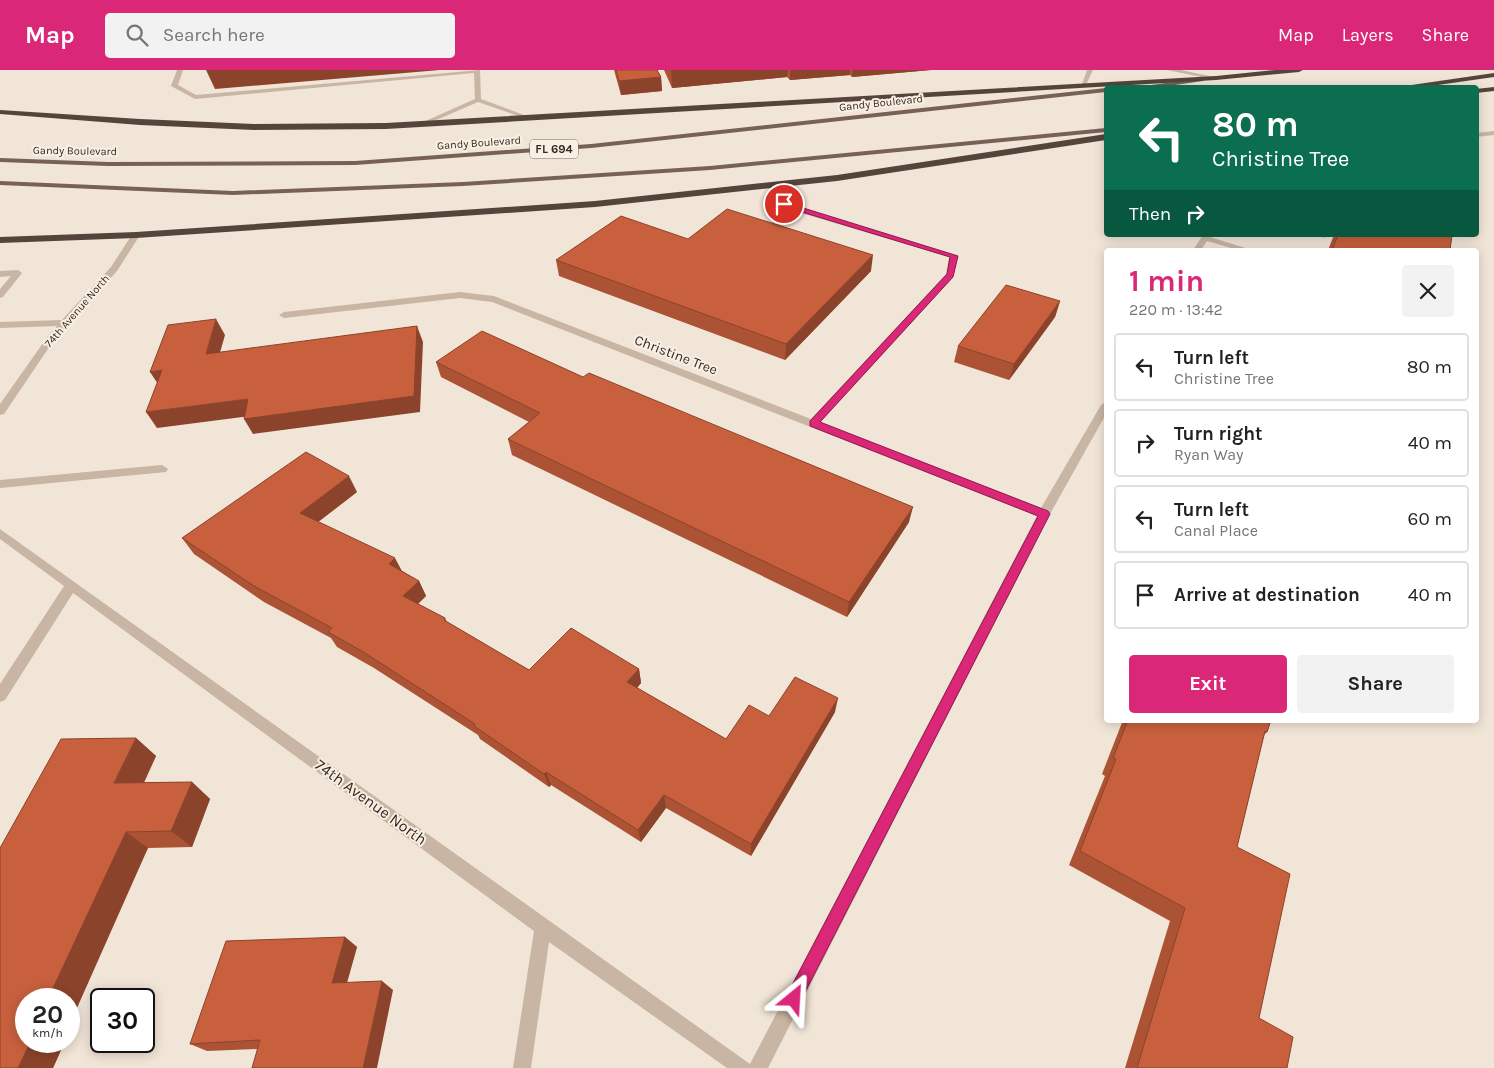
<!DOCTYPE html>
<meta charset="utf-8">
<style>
:root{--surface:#fff;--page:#f2f2f2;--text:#222;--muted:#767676;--line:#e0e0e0;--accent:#db2777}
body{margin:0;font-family:Karla,sans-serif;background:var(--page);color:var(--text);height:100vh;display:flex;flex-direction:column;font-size:19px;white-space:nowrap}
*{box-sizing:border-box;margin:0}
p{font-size:16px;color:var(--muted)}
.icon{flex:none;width:28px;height:28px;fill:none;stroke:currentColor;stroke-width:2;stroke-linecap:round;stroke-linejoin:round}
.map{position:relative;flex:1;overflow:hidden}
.drawer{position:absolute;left:1104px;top:178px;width:375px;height:475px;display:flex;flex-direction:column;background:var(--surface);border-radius:5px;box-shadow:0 2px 12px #0003}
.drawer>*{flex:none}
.top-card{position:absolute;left:1104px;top:15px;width:375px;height:152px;border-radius:5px;box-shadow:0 2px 12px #0003;background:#0b6e4f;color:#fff;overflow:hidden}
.speed{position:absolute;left:15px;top:918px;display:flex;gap:10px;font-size:25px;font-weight:700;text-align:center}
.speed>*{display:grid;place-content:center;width:65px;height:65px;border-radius:50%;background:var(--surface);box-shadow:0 2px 12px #0003;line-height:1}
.speed small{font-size:12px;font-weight:400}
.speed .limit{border:2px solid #111;border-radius:8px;background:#fff;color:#111}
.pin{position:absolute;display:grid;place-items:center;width:42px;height:42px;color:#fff;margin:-21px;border:2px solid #fff;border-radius:50%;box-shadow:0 1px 5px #0007}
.me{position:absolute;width:55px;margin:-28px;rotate:27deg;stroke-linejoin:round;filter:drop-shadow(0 0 4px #0008)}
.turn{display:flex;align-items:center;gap:18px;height:105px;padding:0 25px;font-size:22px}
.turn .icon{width:65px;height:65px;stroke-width:2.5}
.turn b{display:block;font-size:35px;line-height:42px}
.then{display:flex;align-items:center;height:48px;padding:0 25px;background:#0003;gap:10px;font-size:19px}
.round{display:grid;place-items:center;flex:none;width:52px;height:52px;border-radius:5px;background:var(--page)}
.overview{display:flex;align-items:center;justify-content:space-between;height:85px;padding:0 25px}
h1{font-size:30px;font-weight:700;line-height:38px;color:var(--accent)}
.primary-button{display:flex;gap:10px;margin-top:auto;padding:10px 25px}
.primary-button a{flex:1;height:58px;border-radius:5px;background:var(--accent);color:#fff;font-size:20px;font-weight:700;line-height:58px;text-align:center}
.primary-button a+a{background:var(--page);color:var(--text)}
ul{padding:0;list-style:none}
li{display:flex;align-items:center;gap:15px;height:68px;margin:0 10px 8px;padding:0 15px;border:2px solid var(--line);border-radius:5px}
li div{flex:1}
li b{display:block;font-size:19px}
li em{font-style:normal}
header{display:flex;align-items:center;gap:30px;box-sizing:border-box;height:70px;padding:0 25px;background:var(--accent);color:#fff}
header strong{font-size:24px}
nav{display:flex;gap:28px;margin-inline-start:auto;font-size:18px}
.search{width:350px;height:45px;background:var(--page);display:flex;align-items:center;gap:12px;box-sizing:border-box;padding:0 18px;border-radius:5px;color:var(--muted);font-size:19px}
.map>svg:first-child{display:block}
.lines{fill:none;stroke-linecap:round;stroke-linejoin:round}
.minor{fill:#c9b5a3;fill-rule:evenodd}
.major{fill:#776156;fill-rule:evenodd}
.highway{fill:#55443c;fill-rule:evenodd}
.wall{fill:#ac5335}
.shaded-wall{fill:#8c432b}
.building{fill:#c8603e;stroke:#8c432b}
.route{fill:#db2777;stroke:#8e194d}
.labels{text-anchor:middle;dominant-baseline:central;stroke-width:4;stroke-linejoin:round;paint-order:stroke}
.far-street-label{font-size:11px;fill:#342a25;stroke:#f9efe3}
.shield{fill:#f9efe3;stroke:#6f655e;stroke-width:1}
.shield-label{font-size:12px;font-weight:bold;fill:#342a25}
.street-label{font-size:14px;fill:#342a25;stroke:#f9efe3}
.near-street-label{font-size:16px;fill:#342a25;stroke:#f9efe3}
</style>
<header>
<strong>Map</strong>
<div class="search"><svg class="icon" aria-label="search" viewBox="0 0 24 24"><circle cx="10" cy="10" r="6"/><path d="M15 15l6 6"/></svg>Search here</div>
<nav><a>Map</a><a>Layers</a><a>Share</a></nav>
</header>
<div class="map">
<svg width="1494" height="998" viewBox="0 0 1494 998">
<rect width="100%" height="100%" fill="#f1e5d7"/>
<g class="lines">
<!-- minor -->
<g class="minor">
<polygon points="177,0 183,0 178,15 196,25 480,0 481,29 532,48 527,49 478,32 425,55 421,55 421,53 475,29 474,3 195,29 171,16"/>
<polygon points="1087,0 1093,0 1085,17 1081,17"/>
<polygon points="1167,0 1181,0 1219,8 1216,10"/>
<polygon points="1494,61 1494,65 1476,67 1476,63"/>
<polygon points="781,133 787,133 958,186 953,207 820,353 1041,438 1101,335 1106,332 1106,344 1050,444 768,998 727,998 549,872 531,998 513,998 534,861 73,523 5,630 0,632 0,614 64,516 0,469 0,459 750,994 1037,446 492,232 460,228 284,248 279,245 284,242 460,222 494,226 811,349 946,204 949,187 781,137"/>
<polygon points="133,163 140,165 117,201 54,270 4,344 0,345 0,334 48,266 57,256 0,258 0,252 62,250 111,197"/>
<polygon points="1203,165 1211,165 1210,167 1252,180 1238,180 1207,171 1201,180 1193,180"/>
<polygon points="1319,165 1328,165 1324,168"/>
<polygon points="18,200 22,203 3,227 0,228 0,219 11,206 0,207 0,201"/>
<polygon points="162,395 168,399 166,402 0,418 0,410"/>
</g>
<!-- major -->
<g class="major">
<polygon points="1201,8 1204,10 1203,11 1154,18 1130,18"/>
<polygon points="1106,18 1106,22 591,78 355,95 108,96 0,92 0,88 108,92 355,91 591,74"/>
<polygon points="1106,58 1106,62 710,100 463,116 233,125 0,115 0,111 233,121 463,112 710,96"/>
</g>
<!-- highway -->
<g class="highway">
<polygon points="1275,0 1303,0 1299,2 1216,10 386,59 254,60 140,55 0,44 0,40 140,49 254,54 386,53 1216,6"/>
<polygon points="1494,3 1494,7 1417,18 1391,18"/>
<polygon points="1494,17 1494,21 1476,23 1476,19"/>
<polygon points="1106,64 1106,70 837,111 595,137 136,168 0,173 0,167 136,162 595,131 837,105"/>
</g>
</g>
<!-- wall -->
<g class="wall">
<polygon points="614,0 657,0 661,7 662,21 621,25"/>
<polygon points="664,0 931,0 852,7 850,5 790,10 787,7 672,18"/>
<polygon points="1334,165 1452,165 1450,180 1328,180"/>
<polygon points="688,169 871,201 785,290 559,206 556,190"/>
<polygon points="1060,231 1055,247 1009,310 954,292 958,276"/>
<polygon points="436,292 583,307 909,452 847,547 512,385 508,369 529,352 441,307"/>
<polygon points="357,422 318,452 402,501 419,511 426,526 418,534 445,548 447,552 529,600 639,599 641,613 637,618 726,669 769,646 835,642 751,786 666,738 641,772 551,715 549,717 480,669 478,665 374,598 337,577 331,568 264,532 194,484 182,468"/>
<polygon points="1123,650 1271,650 1267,662 1264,665 1237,777 1259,948 1287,998 1125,998 1170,851 1069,795 1105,706 1102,704"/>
<polygon points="136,668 156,686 144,713 192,712 210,729 192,777 148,778 69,929 65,971 53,998 0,998"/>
<polygon points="345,867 357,877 347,913 393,920 258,979 207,981 190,974"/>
</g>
<!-- shaded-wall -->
<g class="shaded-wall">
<polygon points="206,0 440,0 215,19"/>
<polygon points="671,0 788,0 787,7 672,18"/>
<polygon points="790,0 850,0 850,5 790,10"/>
<polygon points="853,0 931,0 852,7"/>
<polygon points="661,7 662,21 621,25 619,11"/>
<polygon points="873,185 871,201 785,290 786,274"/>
<polygon points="1060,231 1055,247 1009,310 1014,294"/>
<polygon points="216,249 225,265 215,300 206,284"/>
<polygon points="417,256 423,272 420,342 253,364 244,349"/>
<polygon points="162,300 160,317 150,302"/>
<polygon points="248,329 257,345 157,358 146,342"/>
<polygon points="349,406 357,422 309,459 300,443"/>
<polygon points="913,437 909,452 847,547 849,532"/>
<polygon points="395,488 403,503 389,494"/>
<polygon points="419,511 426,526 410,541 403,526"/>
<polygon points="639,599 641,613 630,626 627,612"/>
<polygon points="838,628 835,642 751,786 751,774"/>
<polygon points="136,668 156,686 135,730 114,713"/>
<polygon points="546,702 551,715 549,717 544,704"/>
<polygon points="192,712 210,729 192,777 171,761"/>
<polygon points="664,725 666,738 641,772 638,760"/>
<polygon points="126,762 148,778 69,956 69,929 48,929"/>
<polygon points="345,867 357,877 344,922 332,913"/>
<polygon points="382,911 393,920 377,998 363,998"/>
<polygon points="31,971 65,971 53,998 18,998"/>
</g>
<!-- building -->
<g class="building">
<polygon points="616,0 657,0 661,7 619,11"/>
<polygon points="727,139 873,185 786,274 556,190 621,146 688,169"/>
<polygon points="1338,165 1452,165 1450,180 1332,180"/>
<polygon points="1006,215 1060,231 1014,294 958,276"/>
<polygon points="216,249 206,284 417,256 414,326 244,349 248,329 146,342 162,300 150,302 168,255"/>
<polygon points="482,261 583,307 589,303 913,437 849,532 508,369 540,343 436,292"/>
<polygon points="306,382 349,406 300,443 395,488 389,494 419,511 403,526 445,548 444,550 529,600 571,558 639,599 627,612 726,669 749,635 769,646 795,607 838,628 751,774 664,725 638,760 546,702 544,704 474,656 475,654 365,583 328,562 332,558 254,516 182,468"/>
<polygon points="1128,650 1271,650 1267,662 1265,661 1237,777 1290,804 1259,948 1293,967 1287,998 1137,998 1185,838 1080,781 1116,689 1113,688"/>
<polygon points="136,668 114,713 192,712 171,761 126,762 48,929 26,929 26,971 31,971 18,998 0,998 0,778 61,669"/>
<polygon points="345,867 332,913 382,911 363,998 252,998 260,970 190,974 226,871"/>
</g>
<!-- route -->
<polygon class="route" points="784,132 958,186 953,207 820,352 1048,441 1050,444 799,934 794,937 788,934 786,929 788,923 1038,446 810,356 810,351 947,204 950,187 782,136 781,134"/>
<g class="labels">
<!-- far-street labels -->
<g class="far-street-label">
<text transform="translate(881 33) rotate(-6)">Gandy Boulevard</text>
<text transform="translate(479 73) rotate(-4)">Gandy Boulevard</text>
<text transform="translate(75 81) rotate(1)">Gandy Boulevard</text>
<text transform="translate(77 241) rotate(-49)">74th Avenue North</text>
</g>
<!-- shield labels -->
<rect class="shield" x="530" y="69.5" width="48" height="19" rx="4"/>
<g class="shield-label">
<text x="554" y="79">FL 694</text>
</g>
<!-- street labels -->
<g class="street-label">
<text transform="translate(676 285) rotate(21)">Christine Tree</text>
</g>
<!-- near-street labels -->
<g class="near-street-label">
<text transform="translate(371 732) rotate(36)">74th Avenue North</text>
</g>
</g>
</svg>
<div class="speed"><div>20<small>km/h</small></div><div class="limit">30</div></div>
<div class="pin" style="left:784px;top:134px;background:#d93025"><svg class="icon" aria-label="arrive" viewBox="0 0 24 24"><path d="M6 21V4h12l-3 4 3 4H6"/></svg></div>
<svg class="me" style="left:794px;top:929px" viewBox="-20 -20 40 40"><path d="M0-17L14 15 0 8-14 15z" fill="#db2777" stroke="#fff" stroke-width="4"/></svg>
<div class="top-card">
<div class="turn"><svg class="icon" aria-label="left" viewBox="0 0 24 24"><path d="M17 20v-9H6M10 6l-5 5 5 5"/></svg><div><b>80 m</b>Christine Tree</div></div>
<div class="then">Then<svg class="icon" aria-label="right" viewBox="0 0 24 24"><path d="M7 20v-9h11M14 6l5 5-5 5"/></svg></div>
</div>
<section class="drawer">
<div class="overview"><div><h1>1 min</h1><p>220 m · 13:42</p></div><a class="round"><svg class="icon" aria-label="close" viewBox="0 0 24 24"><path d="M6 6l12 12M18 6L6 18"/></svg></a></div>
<ul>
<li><svg class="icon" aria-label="left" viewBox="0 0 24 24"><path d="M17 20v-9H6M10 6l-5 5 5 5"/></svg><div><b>Turn left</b><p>Christine Tree</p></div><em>80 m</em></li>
<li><svg class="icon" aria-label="right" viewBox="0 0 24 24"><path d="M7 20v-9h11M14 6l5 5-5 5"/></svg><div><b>Turn right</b><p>Ryan Way</p></div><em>40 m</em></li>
<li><svg class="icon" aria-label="left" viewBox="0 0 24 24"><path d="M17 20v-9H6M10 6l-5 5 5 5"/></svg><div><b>Turn left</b><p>Canal Place</p></div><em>60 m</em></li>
<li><svg class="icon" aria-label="arrive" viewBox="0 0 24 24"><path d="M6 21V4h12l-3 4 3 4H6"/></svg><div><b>Arrive at destination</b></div><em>40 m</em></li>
</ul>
<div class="primary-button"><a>Exit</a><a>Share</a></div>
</section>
</div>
